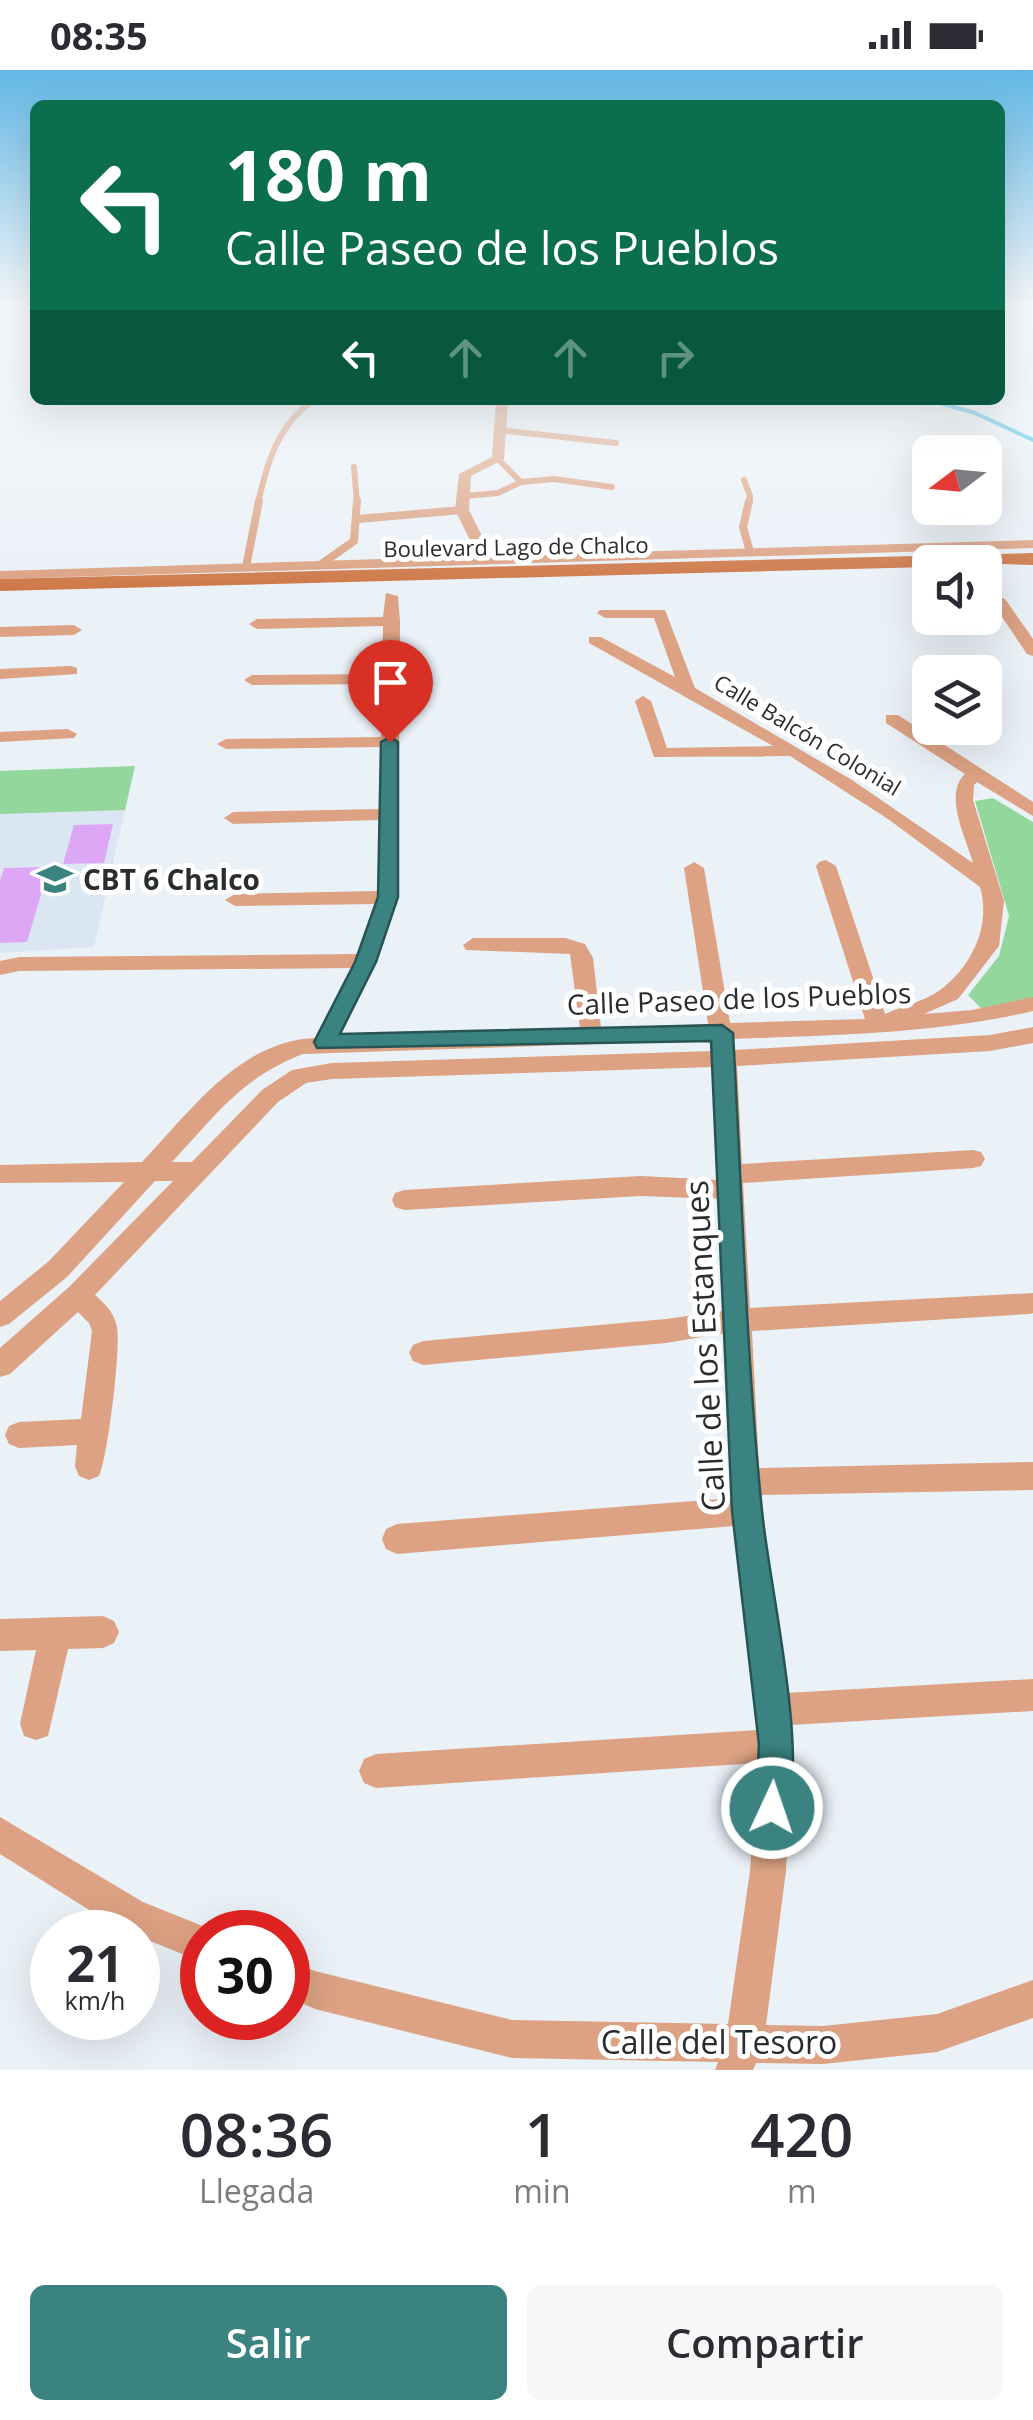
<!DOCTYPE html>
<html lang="es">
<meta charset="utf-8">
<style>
:root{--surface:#fff;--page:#f7f7f7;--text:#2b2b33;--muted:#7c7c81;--accent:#3b8381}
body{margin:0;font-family:"Open Sans",sans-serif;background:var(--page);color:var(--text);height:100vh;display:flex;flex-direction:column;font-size:38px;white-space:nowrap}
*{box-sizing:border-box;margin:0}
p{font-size:32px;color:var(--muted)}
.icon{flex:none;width:55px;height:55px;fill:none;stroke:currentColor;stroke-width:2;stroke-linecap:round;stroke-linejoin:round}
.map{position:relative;height:2000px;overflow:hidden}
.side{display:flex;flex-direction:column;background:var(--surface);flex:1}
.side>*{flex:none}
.banner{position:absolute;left:30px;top:30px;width:975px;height:305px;border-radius:15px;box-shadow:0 10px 40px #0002;background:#0b6e4f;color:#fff;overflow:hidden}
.needle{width:65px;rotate:254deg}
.buttons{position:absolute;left:912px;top:365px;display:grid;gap:20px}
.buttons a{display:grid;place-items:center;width:90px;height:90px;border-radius:15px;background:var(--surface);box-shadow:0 10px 40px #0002;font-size:50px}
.speed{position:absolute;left:30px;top:1840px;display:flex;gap:20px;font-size:50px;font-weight:700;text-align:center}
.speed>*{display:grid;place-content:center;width:130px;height:130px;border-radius:50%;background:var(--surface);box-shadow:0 10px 40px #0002;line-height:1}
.speed small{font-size:25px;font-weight:400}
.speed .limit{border:15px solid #d22;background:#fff;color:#111}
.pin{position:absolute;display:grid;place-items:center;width:85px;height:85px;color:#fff;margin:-102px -42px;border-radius:50% 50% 50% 0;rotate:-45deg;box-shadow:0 0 10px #0007}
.pin .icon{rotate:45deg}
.me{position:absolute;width:110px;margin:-55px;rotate:3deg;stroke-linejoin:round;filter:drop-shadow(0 0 8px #0008)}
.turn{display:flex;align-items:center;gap:35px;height:210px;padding:0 30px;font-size:45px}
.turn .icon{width:130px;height:130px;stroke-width:2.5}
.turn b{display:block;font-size:70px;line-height:85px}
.lanes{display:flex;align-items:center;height:95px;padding:0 30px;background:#0003;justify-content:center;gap:50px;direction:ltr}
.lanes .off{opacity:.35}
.eta{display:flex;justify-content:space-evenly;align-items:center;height:170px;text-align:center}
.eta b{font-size:60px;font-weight:600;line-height:70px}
.button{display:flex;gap:20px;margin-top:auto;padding:20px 30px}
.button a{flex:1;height:115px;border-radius:15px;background:var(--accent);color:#fff;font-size:40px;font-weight:600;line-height:115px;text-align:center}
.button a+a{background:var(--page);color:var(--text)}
.status{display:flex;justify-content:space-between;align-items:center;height:70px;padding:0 50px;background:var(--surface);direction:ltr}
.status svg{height:28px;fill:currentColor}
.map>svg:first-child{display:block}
.built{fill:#dae7f3}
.green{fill:#94d79c}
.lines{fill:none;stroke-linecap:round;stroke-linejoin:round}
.stream{stroke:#3cbee4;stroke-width:4}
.building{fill:#dda7f6}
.lane-far1{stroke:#dca283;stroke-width:6}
.lane{stroke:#dca283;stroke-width:8}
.street{fill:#dca283;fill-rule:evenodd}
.secondary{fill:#ce7949;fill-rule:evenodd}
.route{fill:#3b8381;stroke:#265554;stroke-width:2.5}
.labels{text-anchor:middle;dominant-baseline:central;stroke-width:10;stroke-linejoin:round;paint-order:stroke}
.far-street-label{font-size:22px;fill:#2a2d2f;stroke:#fff}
.poi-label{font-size:28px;font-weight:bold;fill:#2a2d2f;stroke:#fff;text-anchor:start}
.street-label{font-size:28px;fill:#2a2d2f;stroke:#fff}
.near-street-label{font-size:32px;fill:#2a2d2f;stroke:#fff}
</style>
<div class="status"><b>08:35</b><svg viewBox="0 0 49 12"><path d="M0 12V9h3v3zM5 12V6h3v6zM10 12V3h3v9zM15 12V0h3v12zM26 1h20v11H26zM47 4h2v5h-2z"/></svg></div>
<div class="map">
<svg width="1033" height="2000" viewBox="0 0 1033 2000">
<rect width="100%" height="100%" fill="#eaf1f7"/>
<!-- built -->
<polygon class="built" points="135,696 94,877 0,883 0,701"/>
<!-- green -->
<g class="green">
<polygon points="135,696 125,740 0,744 0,701"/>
<polygon points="993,728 1033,752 1033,928 983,940 968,925 999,886 1009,846 975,731"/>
</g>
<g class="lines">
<!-- stream -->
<polyline class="stream" points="929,330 975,343 1033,370"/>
</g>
<!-- building -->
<g class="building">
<polygon points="113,754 104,793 63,794 74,755"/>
<polygon points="49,797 27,872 0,873 0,811 4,798"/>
</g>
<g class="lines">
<!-- lane-far1 -->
<g class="lane-far1">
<polyline points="499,360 616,373"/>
<polyline points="498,389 521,412"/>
<polyline points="354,397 357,433"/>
<polyline points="744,410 750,426 748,433"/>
<polyline points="464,426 498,423 521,412 554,409 612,417"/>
<path d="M258 433C267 393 278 354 314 330"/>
</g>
<!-- lane -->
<g class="lane">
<polyline points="749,431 743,457 750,482"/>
<polyline points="358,449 462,440"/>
<polyline points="320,495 354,471 357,431"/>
<polyline points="246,497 259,431"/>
</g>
<!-- street -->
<g class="street">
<polygon points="496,330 508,330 504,389 471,406 469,440 492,486 1033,470 1033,478 0,509 0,501 478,486 455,440 459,404 492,387"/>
<path d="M386 523 398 526 400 551 398 827 376 891 339 967 580 959 570 884 466 880 463 875 473 868H565L585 874 593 888 601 958 708 954 684 798 694 792 704 798 730 953 865 949 816 796 819 792 826 790 836 796 885 944C903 936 929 930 944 917 973 893 991 855 980 817L888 749 790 686 654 687 635 631 643 626 651 631 667 678 773 676 589 573V567H601L675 607 654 548H605L597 543 600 540H665L695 618 852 710 973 793C966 767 943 725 965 704L886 653V645H898L1033 732V746L977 712 974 715 973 730 1004 831 999 876 958 929 924 944 972 940 1033 927V941C934 964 834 965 733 969L735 980 990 965 1033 957V973L990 981 737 996 742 1094 973 1080 981 1082 985 1089 981 1096 973 1098 743 1113 750 1238 1033 1223V1243L1029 1244 752 1261 759 1398 1033 1392V1420L761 1425 786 1623 1033 1609V1641L790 1655 793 1675 786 1801 766 1955 823 1956 937 1944 1033 1910V1948L937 1982 823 1994 756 1993 753 2000H715L718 1992 512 1988 315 1939 288 1927V1890L315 1901 512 1950 728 1954 750 1801 758 1693 376 1718 364 1713 359 1701 364 1689 376 1684 758 1660 734 1456 397 1484 386 1479 382 1469 386 1459 397 1454 732 1428 725 1263 666 1273 423 1295 413 1291 409 1283 413 1275 423 1271 666 1249 724 1241 720 1129 641 1126 404 1140 395 1137 392 1130 395 1123 404 1120 641 1106 719 1110 714 997 332 1009 306 1013 278 1032 95 1225C105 1234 114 1242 117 1257 121 1277 108 1387 99 1406L89 1410 79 1406 75 1396 77 1375 19 1378 9 1374 5 1365 9 1356 19 1352 81 1349 92 1261 89 1253 78 1242 10 1304 0 1307V1278L69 1217 173 1111H155L67 1207 9 1254 0 1257V1231L49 1191 124 1112 0 1113V1095L142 1092C190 1042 240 970 316 968L352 898 19 901 0 905V891L19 887 358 884 376 834 235 836 225 830 235 824 378 821 380 750 233 754 224 748 233 742 380 739 381 677 226 679 217 674 226 669 381 667 382 614 252 615 244 610 252 605 382 604 383 556 257 559 249 554 257 549 383 547ZM711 970 713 981 332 993 292 1000 262 1020 192 1092H172C216 1045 241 1008 303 984Z"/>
<polygon points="1000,527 1005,529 1033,569 1033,586 1027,584 992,532"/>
<polygon points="0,557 74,555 82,560 74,565 0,567"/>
<polygon points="71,596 77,598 77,604 0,609 0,599"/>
<polygon points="68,659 77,664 74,668 0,672 0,662"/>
<polygon points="103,1546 114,1551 119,1562 114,1573 103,1578 68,1579 48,1666 36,1670 24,1666 20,1654 36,1580 0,1581 0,1549"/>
<polygon points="0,1747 143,1832 215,1861 202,1862 202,1892 138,1866 138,1862 118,1858 0,1784"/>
</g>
<!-- secondary -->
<polygon class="secondary" points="1033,483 1033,495 930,492 930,497 0,521 0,509"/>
</g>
<!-- sky -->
<linearGradient id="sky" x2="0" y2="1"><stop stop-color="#63b8e6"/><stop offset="0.46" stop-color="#f6f9fb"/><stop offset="1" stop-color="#f6f9fb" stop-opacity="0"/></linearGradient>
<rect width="1033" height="518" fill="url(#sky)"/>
<!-- route -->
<path class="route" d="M390 667 398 672V827L376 892 340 964 722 955 733 963C742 1122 746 1283 762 1441 769 1515 810 1688 785 1750L772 1755 760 1750 755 1738 759 1675 732 1441 711 971 317 978 314 972 355 892 378 827 381 672Z"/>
<!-- icons -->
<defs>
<symbol id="university-bare" viewBox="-9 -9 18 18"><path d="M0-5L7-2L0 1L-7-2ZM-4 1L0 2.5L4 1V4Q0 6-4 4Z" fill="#3b8381" stroke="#fff" stroke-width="2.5" paint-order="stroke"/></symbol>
</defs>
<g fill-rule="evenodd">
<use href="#university-bare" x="30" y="784" width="50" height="50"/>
</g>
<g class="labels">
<!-- far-street labels -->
<g class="far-street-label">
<text transform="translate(516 476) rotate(-1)">Boulevard Lago de Chalco</text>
<text transform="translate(808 664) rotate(31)">Calle Balcón Colonial</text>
</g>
<!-- poi labels -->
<g class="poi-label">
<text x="83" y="809">CBT 6 Chalco</text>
</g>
<!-- street labels -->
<g class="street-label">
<text transform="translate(739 928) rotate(-2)">Calle Paseo de los Pueblos</text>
</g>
<!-- near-street labels -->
<g class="near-street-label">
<text transform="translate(704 1276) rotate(-93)">Calle de los Estanques</text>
<text x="719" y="1971">Calle del Tesoro</text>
</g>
</g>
</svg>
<div class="buttons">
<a><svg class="needle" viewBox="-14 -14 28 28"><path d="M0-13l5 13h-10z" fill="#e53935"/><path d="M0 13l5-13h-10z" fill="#7c7c81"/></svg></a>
<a><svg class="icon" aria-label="sound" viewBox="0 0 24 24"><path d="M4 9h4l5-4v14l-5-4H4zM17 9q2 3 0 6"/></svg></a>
<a><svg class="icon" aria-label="layers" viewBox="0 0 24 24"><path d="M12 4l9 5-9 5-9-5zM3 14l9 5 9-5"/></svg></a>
</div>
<div class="speed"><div>21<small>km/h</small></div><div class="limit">30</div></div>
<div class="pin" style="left:390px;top:672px;background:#d93025"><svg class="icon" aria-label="arrive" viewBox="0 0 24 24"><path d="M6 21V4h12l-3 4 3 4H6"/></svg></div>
<svg class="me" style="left:772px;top:1738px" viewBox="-20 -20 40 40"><circle r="17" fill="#3b8381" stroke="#fff" stroke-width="3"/><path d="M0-11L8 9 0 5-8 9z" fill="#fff"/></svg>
<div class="banner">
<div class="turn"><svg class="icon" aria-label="left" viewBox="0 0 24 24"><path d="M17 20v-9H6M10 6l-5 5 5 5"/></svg><div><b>180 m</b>Calle Paseo de los Pueblos</div></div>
<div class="lanes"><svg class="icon" aria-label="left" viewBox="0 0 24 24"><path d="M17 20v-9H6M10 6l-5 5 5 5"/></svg><svg class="icon off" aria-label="ahead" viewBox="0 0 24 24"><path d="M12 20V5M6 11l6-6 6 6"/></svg><svg class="icon off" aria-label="ahead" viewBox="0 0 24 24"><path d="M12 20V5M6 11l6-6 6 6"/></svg><svg class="icon off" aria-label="right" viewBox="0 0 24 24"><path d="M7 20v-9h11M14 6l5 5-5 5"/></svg></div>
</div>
</div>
<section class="side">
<div class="eta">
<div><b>08:36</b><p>Llegada</p></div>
<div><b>1</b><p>min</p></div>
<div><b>420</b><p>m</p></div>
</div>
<div class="button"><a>Salir</a><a>Compartir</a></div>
</section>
